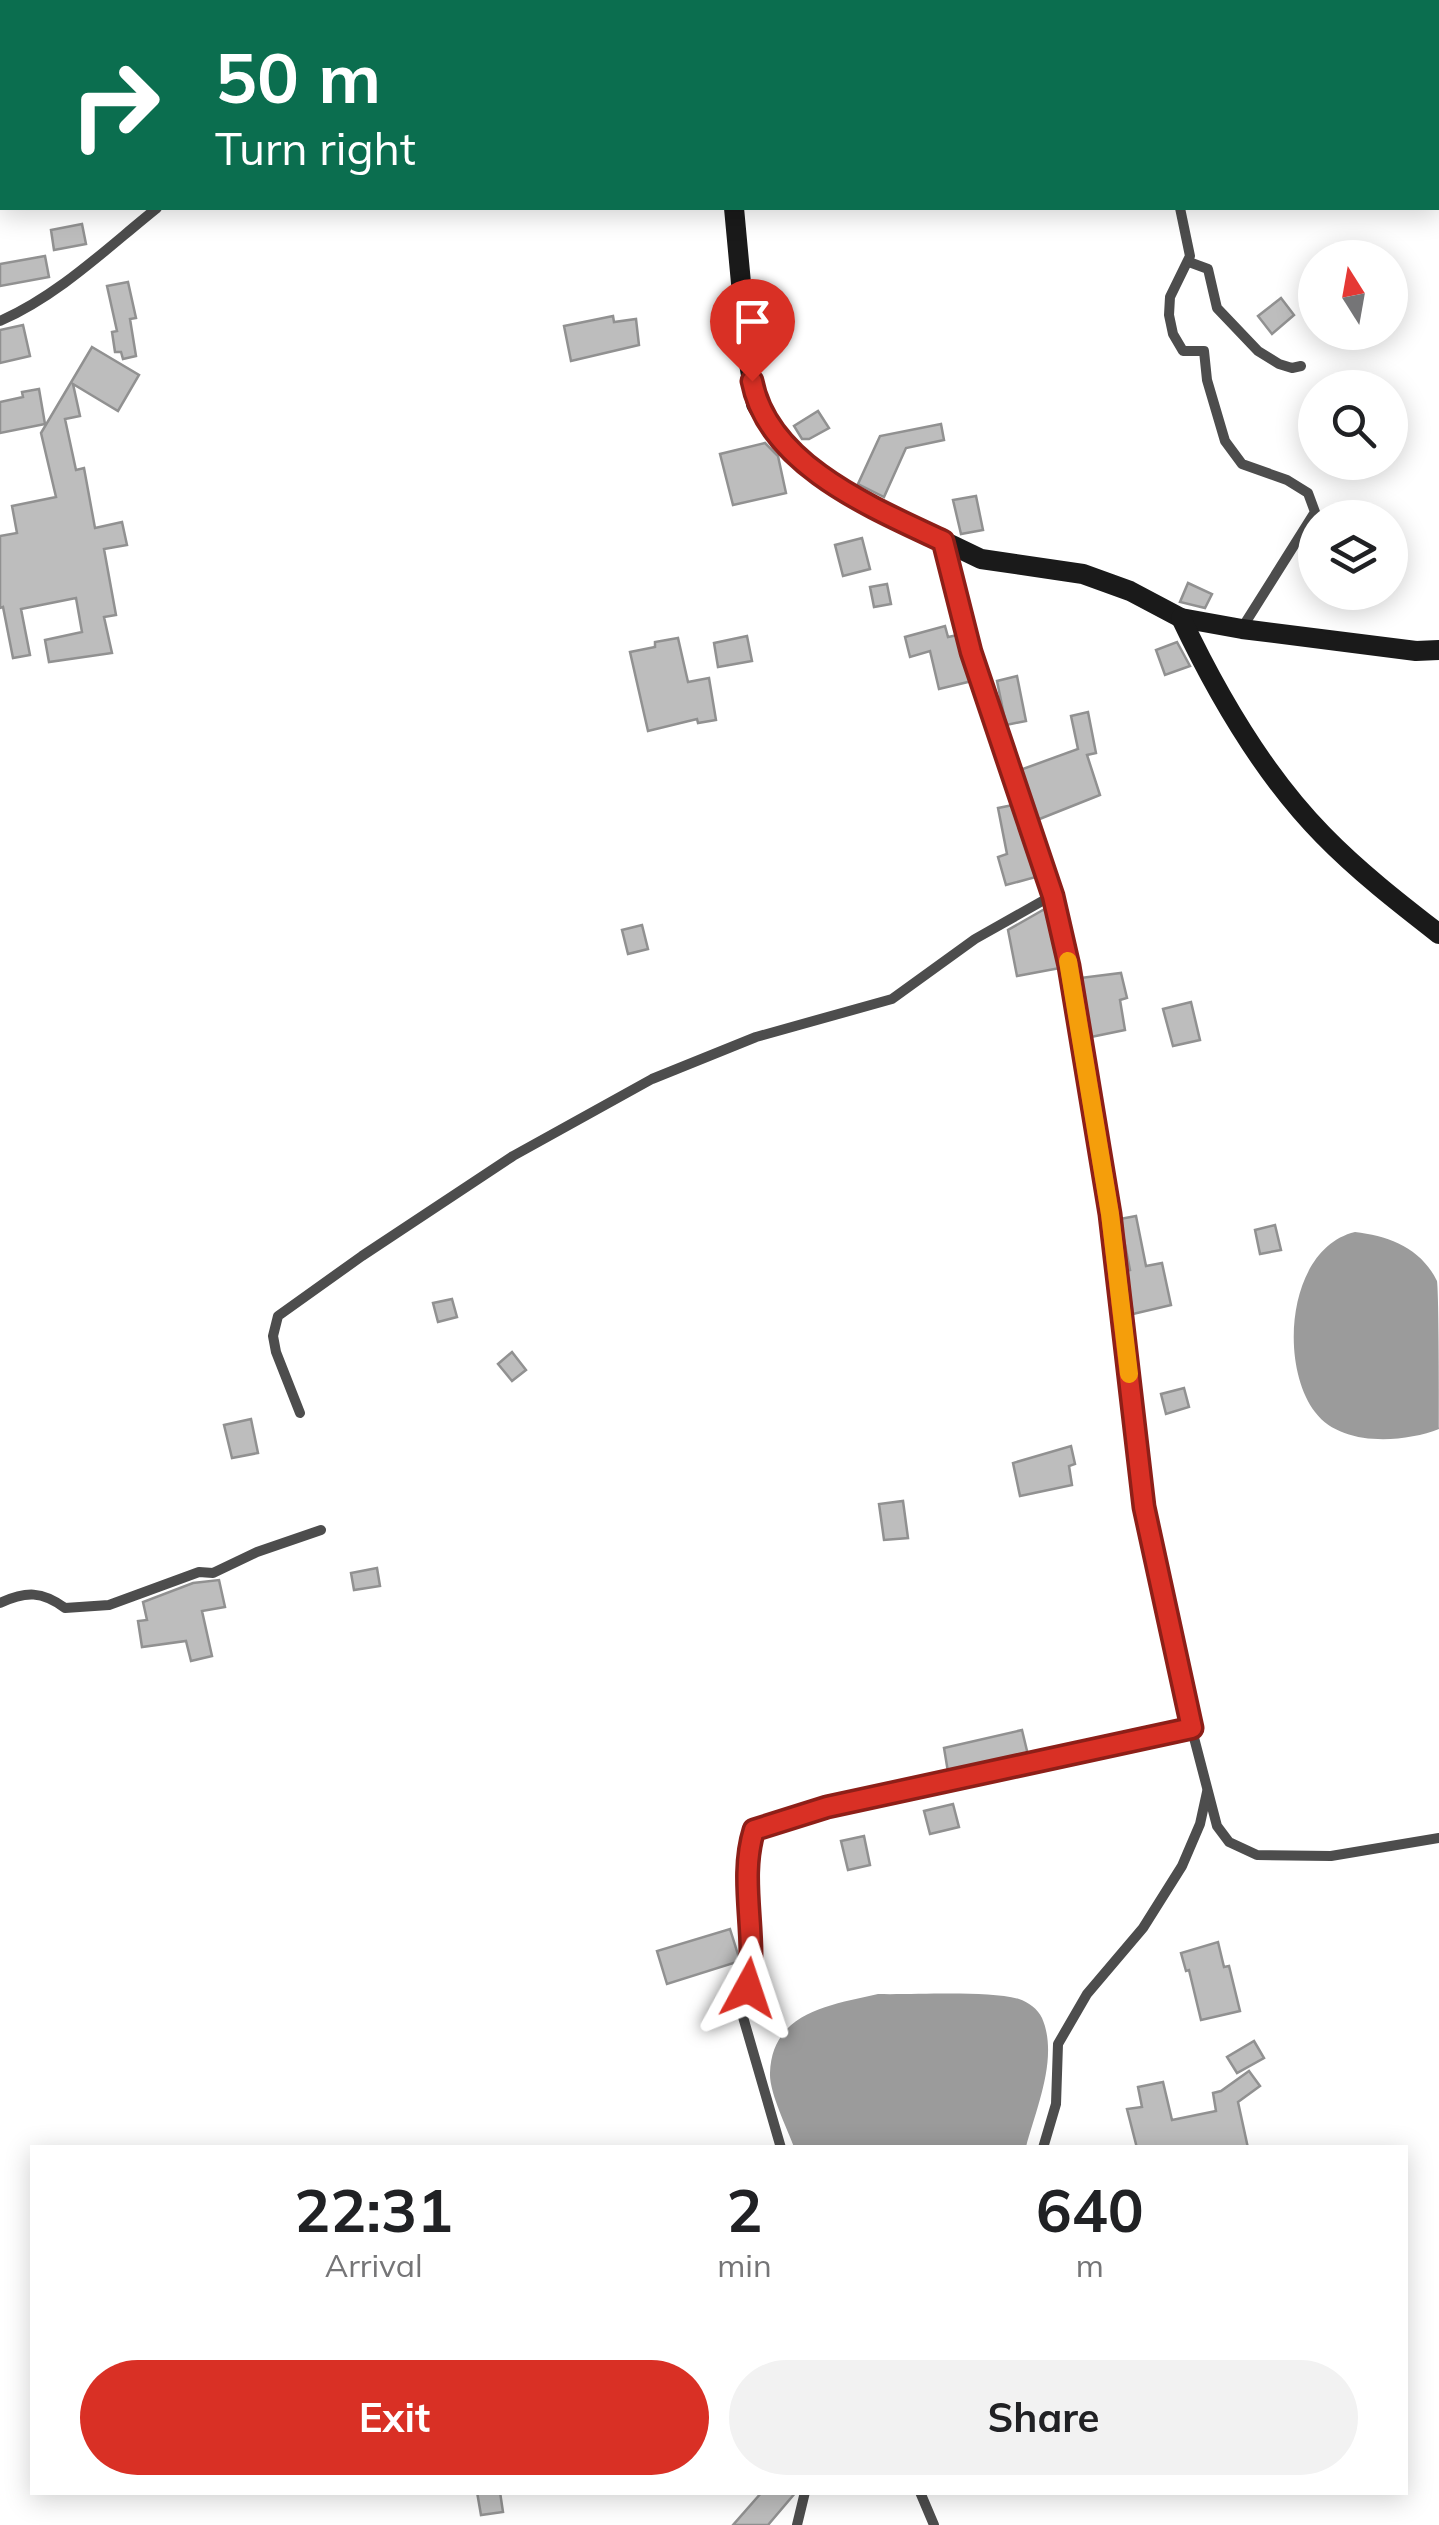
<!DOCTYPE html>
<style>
:root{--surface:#fff;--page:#f2f2f2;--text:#202124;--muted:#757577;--accent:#d93025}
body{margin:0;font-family:Mulish,sans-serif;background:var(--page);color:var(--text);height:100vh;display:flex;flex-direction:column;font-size:38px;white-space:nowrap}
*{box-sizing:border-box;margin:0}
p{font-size:32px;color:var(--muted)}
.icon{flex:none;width:55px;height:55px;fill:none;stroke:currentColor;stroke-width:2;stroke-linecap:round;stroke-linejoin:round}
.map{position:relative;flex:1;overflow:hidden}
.drawer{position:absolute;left:30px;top:2145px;width:1378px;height:350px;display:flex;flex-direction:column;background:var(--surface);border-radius:0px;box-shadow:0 5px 25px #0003}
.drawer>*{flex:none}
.banner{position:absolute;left:0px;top:0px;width:1440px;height:210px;box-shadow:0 5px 25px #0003;background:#0b6e4f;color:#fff;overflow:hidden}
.needle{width:65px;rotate:349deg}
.buttons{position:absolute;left:1298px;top:240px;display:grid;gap:20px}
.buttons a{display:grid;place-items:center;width:110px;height:110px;border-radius:50%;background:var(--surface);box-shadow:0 5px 25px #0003;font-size:50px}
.pin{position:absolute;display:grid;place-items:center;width:85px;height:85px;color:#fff;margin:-102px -42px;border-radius:50% 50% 50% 0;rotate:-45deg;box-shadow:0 0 10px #0007}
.pin .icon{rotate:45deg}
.me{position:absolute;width:110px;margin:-55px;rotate:5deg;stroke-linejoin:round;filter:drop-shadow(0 0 8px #0008)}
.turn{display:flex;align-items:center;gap:35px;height:210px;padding:0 50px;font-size:45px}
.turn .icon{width:130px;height:130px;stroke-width:2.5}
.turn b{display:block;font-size:70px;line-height:85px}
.eta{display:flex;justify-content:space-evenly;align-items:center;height:170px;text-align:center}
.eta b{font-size:60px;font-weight:700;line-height:70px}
.primary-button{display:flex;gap:20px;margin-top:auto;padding:20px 50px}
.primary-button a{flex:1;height:115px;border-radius:60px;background:var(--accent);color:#fff;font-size:40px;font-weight:700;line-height:115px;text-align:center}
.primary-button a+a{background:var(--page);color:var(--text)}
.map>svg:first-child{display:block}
.water{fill:#9b9b9b}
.building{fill:#bdbdbd;stroke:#919191;stroke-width:2.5}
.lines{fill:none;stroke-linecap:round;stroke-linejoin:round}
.street{stroke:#4d4d4d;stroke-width:10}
.secondary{stroke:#1a1a1a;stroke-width:20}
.route-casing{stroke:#8d1f18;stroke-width:25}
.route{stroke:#d93025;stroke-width:18}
.slow{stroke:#f59e0b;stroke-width:18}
</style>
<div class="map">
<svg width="1439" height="2525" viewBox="0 0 1439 2525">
<rect width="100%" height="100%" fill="#fff"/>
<!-- water -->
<g class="water">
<path d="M1355 1232C1389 1236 1421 1248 1437 1281 1439 1295 1439 1406 1439 1429 1403 1443 1341 1447 1315 1412 1278 1363 1288 1248 1355 1232Z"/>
<path d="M878 1994C915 1995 986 1990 1019 1999 1028 2002 1038 2009 1042 2018 1059 2057 1036 2109 1026 2147H794C787 2128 769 2092 770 2073 772 2012 830 2005 878 1994Z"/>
</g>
<!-- building -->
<g class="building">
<polygon points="82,224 86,244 54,250 51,230"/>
<polygon points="45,256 49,277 0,286 0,264"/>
<polygon points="128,282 136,318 130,319 136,356 123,359 121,352 115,352 112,332 117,331 107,286"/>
<polygon points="1281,298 1294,315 1272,334 1258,316"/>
<polygon points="613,316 614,322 636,319 639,345 571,361 564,326"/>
<polygon points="23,325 30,356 0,363 0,330"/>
<polygon points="92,347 139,375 118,411 73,384 80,416 65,419 76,470 84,468 95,528 122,522 127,545 104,549 116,615 104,617 112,653 49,662 45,640 82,632 76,598 21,609 30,655 13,658 3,607 0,608 0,536 17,533 12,506 56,497 41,433"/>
<polygon points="39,389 45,424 0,433 0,402 23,397 22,392"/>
<polygon points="818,411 829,428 809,439 802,439 794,426"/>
<polygon points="941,424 944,440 906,448 884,497 858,484 880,436"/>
<polygon points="765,443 778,456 786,493 733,505 720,454"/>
<polygon points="976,496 983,530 961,534 953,500"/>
<polygon points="862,538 870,569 843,576 835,545"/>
<polygon points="1188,583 1212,594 1205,608 1180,602"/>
<polygon points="887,584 891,604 874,607 870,587"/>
<polygon points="945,626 948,637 958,635 972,681 939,689 930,651 910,657 905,637"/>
<polygon points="747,636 752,661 718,667 714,643"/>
<polygon points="678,638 688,682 709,678 716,720 698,723 697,719 648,731 630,652 655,647 655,642"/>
<polygon points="1177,642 1190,666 1165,675 1156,650"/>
<polygon points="1017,676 1026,721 1006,725 997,681"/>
<polygon points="1088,712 1096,753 1087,755 1100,795 1037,820 1020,770 1078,749 1071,716"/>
<polygon points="1013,805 1036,877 1006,885 998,857 1007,854 998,808"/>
<polygon points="1043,910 1047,910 1060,968 1017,976 1008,930"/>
<polygon points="642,925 648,949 628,954 622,930"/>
<polygon points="1121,973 1127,998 1120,1000 1125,1030 1091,1037 1080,978"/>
<polygon points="1191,1002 1200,1040 1173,1046 1163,1009"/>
<polygon points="1136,1216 1146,1266 1162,1263 1171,1305 1133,1314 1126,1271 1130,1270 1120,1219"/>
<polygon points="1275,1225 1281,1250 1260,1254 1255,1230"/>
<polygon points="452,1299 457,1317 438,1322 433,1303"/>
<polygon points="512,1352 526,1370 512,1381 498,1364"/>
<polygon points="1184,1388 1189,1407 1166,1414 1161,1394"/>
<polygon points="251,1419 258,1453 232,1458 224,1425"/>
<polygon points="1071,1446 1075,1464 1069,1466 1072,1485 1020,1496 1013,1463"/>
<polygon points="903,1501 908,1538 884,1540 879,1504"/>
<polygon points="377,1568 380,1586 354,1590 351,1573"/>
<polygon points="219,1580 225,1607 202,1611 212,1656 191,1661 186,1641 142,1647 138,1621 147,1620 143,1602 193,1583"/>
<polygon points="1022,1730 1028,1755 948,1772 944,1748"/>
<polygon points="953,1804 959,1827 930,1834 924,1811"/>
<polygon points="864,1836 870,1865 848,1870 841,1841"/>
<polygon points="730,1929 740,1961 667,1984 657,1951"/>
<polygon points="1218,1942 1224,1967 1229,1966 1240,2011 1201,2020 1189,1970 1186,1971 1181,1953"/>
<polygon points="1254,2041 1264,2058 1237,2073 1227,2057"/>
<polygon points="1249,2071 1260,2086 1238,2102 1248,2148 1137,2148 1127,2109 1142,2107 1138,2087 1163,2082 1172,2120 1216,2111 1213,2093 1221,2091"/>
<polygon points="477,2492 500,2492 503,2512 481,2515"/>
<polygon points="762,2492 796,2492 768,2525 733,2525"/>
</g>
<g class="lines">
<!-- street -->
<g class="street">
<polyline points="462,2 471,0"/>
<polyline points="1136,2 1137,0"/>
<polyline points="1180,208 1190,256 1170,297 1169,315 1173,334 1183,351 1204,351 1207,380 1225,441 1242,464 1287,480 1308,493 1315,512 1242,628"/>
<polyline points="1189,262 1208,269 1217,308 1258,351 1279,364 1292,368 1301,366"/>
<path d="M0 321C59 295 107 248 157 208"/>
<polyline points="943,542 971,652 1053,895 1069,966 1110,1213 1145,1507 1186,1707 1217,1826 1229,1842 1257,1855 1331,1856 1439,1838"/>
<polyline points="300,1413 276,1352 273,1336 278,1316 362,1256 513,1156 652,1079 756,1037 892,999 975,939 1053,895"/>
<path d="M0 1603C26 1591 42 1591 65 1608L109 1605 199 1572 213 1573 257 1552 321 1530"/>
<polyline points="781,2148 743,2017 753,1960 747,1853 754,1829 827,1807 1192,1728"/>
<polyline points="1043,2148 1056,2104 1058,2044 1087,1994 1143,1928 1182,1866 1200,1824 1207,1792"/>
<polyline points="920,2492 934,2525"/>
<polyline points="797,2525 805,2492"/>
</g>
<!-- secondary -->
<g class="secondary">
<polyline points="712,0 713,2"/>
<polyline points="734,208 748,358 756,404 771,429 795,455 854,498 981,559 1083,574 1130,591 1181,618 1242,629 1416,651 1439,650"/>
<path d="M1181 618C1217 694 1263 774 1323 835 1358 871 1399 903 1439 934"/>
</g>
</g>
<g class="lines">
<defs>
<path id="route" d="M748 1988C758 1936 738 1881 754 1830L827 1807 1192 1728 1144 1507 1110 1214 1069 966 1053 896 971 652 943 541C873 508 768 465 752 381"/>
</defs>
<!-- route casing -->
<use href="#route" class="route-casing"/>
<!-- route -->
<use href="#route" class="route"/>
<!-- slow -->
<polyline class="slow" points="1068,961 1110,1214 1129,1374"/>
</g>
</svg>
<div class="buttons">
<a><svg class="needle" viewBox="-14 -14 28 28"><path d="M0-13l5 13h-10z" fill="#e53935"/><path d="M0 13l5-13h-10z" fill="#757577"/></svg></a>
<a><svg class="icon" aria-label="search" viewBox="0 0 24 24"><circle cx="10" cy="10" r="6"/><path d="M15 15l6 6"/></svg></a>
<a><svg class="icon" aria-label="layers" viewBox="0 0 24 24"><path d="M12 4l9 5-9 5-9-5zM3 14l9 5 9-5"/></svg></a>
</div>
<div class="pin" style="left:752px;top:381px;background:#d93025"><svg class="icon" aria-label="arrive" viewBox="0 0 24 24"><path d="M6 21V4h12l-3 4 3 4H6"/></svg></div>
<svg class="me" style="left:748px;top:1988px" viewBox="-20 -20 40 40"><path d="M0-17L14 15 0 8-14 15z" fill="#d93025" stroke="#fff" stroke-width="4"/></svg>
<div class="banner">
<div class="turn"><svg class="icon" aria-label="right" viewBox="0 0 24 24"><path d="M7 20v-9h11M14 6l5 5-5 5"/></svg><div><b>50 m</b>Turn right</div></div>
</div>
<section class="drawer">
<div class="eta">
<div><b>22:31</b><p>Arrival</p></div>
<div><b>2</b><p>min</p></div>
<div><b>640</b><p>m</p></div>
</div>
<div class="primary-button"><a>Exit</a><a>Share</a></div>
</section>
</div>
